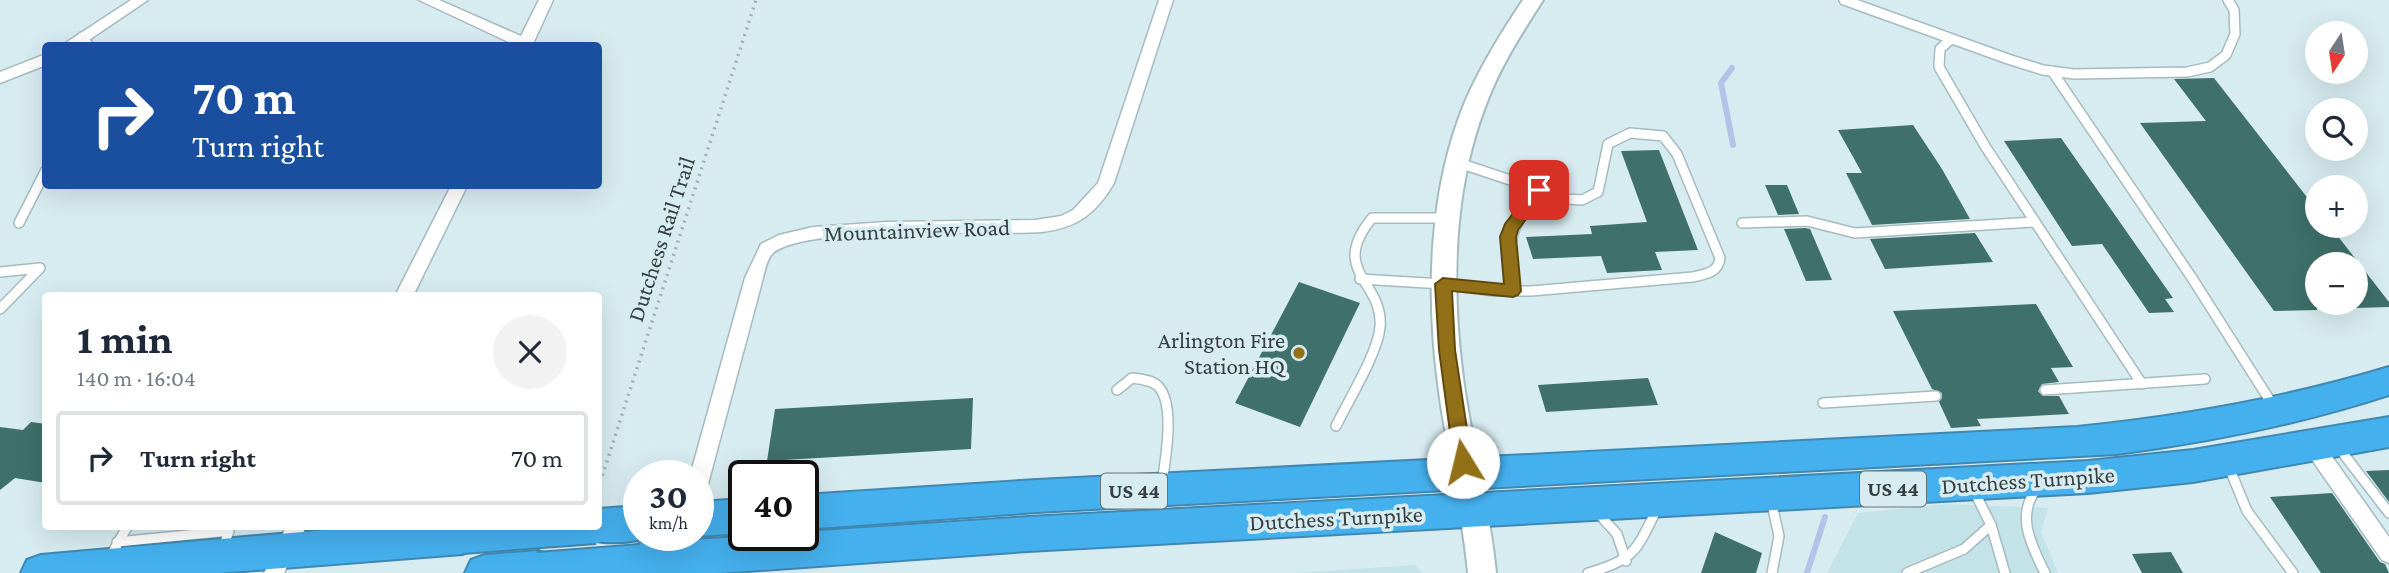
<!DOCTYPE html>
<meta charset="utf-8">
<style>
:root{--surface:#fff;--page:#f2f2f3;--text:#1f2937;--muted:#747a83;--line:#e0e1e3}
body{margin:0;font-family:"Crimson Pro",serif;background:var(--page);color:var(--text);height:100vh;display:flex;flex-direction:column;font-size:26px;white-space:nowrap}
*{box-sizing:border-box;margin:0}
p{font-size:23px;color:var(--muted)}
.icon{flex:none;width:38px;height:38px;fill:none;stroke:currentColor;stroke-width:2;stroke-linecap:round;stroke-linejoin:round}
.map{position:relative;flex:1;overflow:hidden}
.side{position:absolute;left:42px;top:292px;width:560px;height:238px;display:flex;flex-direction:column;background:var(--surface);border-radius:7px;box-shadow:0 7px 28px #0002}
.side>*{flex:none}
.guide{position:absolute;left:42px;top:42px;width:560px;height:147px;border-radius:7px;box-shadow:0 7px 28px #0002;background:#1a4fa0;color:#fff;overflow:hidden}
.needle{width:46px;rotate:192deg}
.controls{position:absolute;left:2305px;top:21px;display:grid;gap:14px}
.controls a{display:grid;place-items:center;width:63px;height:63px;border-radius:50%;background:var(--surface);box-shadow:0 7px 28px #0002;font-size:35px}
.speed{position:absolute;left:623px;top:460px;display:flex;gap:14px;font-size:35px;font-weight:700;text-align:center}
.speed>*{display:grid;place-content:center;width:91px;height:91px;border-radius:50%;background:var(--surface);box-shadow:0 7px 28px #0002;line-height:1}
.speed small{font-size:18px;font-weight:400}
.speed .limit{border:4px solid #111;border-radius:10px;background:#fff;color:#111}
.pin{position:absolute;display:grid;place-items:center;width:60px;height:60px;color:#fff;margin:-30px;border-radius:14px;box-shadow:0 4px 10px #0006}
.me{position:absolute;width:77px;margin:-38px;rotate:351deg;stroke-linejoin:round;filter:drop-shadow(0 0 5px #0008)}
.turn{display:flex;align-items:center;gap:24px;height:147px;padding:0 35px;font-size:32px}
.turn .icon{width:91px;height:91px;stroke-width:2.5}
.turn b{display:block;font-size:49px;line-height:60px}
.round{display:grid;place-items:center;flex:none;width:74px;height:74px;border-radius:37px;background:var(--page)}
.overview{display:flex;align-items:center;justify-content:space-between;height:119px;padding:0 35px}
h1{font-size:42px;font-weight:700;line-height:52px}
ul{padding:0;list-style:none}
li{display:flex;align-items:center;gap:21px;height:94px;margin:0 14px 10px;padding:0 21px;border:4px solid var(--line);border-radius:7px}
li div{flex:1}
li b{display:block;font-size:26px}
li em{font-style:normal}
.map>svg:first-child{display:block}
.built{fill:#c4e3e9}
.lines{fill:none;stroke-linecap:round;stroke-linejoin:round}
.stream{stroke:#b1c4e7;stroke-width:6}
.building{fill:#3f706b}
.lane-casing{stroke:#a6bbbf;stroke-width:12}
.street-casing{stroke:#a6bbbf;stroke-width:3}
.secondary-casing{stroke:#a6bbbf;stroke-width:4}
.highway-casing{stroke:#4088b1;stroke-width:4}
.path{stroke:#a1b2b6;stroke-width:3.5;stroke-dasharray:2 5;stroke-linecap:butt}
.lane{stroke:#fff;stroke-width:9}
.street{fill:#fff;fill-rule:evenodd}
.secondary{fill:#fff;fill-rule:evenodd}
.highway{fill:#45b0ee;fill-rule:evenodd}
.highway-bridge-casing{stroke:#4088b1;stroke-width:36;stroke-linecap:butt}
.highway-bridge{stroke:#45b0ee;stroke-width:32}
.route{fill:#927017;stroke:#5f490f;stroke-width:2}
.poi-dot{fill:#927017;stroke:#d7ecf1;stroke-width:2.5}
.labels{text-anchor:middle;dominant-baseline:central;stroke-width:7;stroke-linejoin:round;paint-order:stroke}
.shield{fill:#d7ecf1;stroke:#667275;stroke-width:2}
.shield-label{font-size:21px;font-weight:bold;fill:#363e40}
.street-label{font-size:23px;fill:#363e40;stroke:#d7ecf1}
.poi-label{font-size:23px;fill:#363e40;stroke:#d7ecf1;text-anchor:end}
</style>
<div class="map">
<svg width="2389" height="573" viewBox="0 0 2389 573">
<rect width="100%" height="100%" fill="#d7ecf1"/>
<!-- built -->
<g class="built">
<polygon points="1947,504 2048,508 2041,532 2058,573 1827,573 1858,513"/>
<polygon points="1415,565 1422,573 1294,573"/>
</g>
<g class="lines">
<!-- stream -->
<g class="stream">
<polyline points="1732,68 1721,83 1733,145"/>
<polyline points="1807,573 1825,517"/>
</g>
</g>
<!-- building -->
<g class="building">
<polygon points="2214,78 2317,210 2317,226 2330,226 2389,302 2389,307 2356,308 2356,264 2317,264 2317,310 2274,311 2140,123 2206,121 2174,79"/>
<polygon points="1913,125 1942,169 1970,219 1872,225 1846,173 1862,173 1838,130"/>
<polygon points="2061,138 2173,298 2165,299 2174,312 2149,313 2102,244 2072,246 2004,141"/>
<polygon points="1659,150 1698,250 1655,252 1662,270 1607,273 1601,256 1533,259 1526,237 1592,234 1590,226 1647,222 1621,151"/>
<polygon points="1765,185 1787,185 1799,214 1778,215"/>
<polygon points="1805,228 1810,229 1832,280 1806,281 1784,229"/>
<polygon points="1975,233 1993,262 1885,269 1870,239"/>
<polygon points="1299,282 1360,303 1300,427 1235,403"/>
<polygon points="2036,304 2073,367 2051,368 2059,382 2042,384 2038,391 2043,396 2059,396 2069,414 1977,419 1981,426 1951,428 1939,402 1942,398 1942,393 1932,389 1893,311"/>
<polygon points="1648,378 1658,405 1546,412 1538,385"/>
<polygon points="973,398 971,449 767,461 775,409"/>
<polygon points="31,422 46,424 46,483 15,478 0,490 0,427 23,430"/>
<polygon points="2389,470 2389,502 2366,471"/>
<polygon points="2332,493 2380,562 2385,564 2389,573 2321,573 2270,497"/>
<polygon points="1715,532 1762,553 1756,573 1701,573"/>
<polygon points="2171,552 2183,573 2142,573 2132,554"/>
</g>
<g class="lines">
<defs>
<g id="lane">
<polyline points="1844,0 2008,59 2043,70 2074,74 2187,72 2210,67 2226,55 2235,34 2234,10 2228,0"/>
<polyline points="82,37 89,46"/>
<polyline points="1951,39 1940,49 1939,67 1985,146 2142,384"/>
<polyline points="2052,71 2192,278 2274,407"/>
<polyline points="19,223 46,170"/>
<polyline points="1742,223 1807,221 1855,233 2034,222"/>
<polyline points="0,272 40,268 0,309"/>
<path d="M1360 279 1443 284 1494 291H1531L1693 277C1706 274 1718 273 1720 258L1677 154 1663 136 1630 133 1608 144 1598 192 1582 200 1567 199 1459 163"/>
<path d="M1513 291C1507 240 1508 232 1539 190"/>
<path d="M1117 390 1132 378C1140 379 1152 380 1158 386 1176 405 1165 460 1162 484"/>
<polyline points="2045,390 2205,379"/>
<polyline points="1823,403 1936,396"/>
<path d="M1336 426C1348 401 1378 353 1380 327 1384 281 1328 272 1372 218H1445"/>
<polyline points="2339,448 2389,513"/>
<polyline points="2228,465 2247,511 2293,573"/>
<path d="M2038 487C2015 514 2031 545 2045 573"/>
<polyline points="1974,491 1991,525 2005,573"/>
<polyline points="1771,500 1779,536 1772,573"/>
<polyline points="1598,513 1617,534 1626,561"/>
<polyline points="117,542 229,531 223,548"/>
<polyline points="109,559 127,527"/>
<path d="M1588 573C1637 559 1636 550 1658 507"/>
<polyline points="1907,573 1964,549 1991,525"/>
</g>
<g id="street">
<polygon points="131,0 148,0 80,46 61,46"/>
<polygon points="419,0 439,0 521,36 539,0 553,0 532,46 517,46"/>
<path d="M1159 0H1173L1114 183C1097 213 1077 228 1042 232 988 236 809 224 773 253 767 259 765 270 763 278L708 484 705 490 698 492V476H690L745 278 761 244 779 235 813 227 887 222 1035 220 1061 216 1073 210 1098 183Z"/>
<polygon points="46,54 46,65 0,83 0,72"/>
<polygon points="451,186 467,186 413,296 395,296"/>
<polygon points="2312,436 2319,438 2389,537 2389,563 2382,560 2305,450 2302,444 2305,438"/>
<polygon points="286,527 306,527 284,573 264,573"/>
</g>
<path id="secondary" d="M1523 0H1543C1522 33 1501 65 1487 102 1452 190 1451 292 1464 385 1473 448 1490 510 1496 573H1468C1462 509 1446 447 1438 384 1426 291 1429 189 1465 102 1481 65 1501 33 1523 0Z"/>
<g id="highway">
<path d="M2389 367V395C2300 424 2210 442 2117 454L1037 512 803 529V495L1037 480 2077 427C2183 416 2287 398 2389 367Z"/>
<polygon points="2389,417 2389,447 2193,482 2088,493 1028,551 720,573 627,573 622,561 627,549 641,543 757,536 803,536 803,532 1028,517 2088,461 2193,450"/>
<polygon points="744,499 744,533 698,536 697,536 698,502"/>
<path d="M639 506V536H651C631 543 605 545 585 538L579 527H598V509Z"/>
<polygon points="359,527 476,527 481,537 476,549 462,554 219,573 21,573 27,560 41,555"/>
<polygon points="538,551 552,556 557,569 556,573 465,573 471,560 485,555"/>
</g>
</defs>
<!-- lane casing -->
<use href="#lane" class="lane-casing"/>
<!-- street casing -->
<use href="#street" class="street-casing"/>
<!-- secondary casing -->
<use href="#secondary" class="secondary-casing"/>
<!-- highway casing -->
<use href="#highway" class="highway-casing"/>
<!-- path -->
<polyline class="path" points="598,489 756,0"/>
<!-- lane -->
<use href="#lane" class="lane"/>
<!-- street -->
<use href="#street" class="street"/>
<!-- secondary -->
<use href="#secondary" class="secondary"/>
<!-- highway -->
<use href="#highway" class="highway"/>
<defs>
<g id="highway-bridge">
<polyline points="462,537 595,527"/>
<polyline points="538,569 641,561"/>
</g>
</defs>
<!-- highway-bridge casing -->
<use href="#highway-bridge" class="highway-bridge-casing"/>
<!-- highway-bridge -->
<use href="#highway-bridge" class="highway-bridge"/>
</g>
<!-- route -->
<polygon class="route" points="1539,185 1547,190 1518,230 1516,237 1521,291 1518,295 1513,297 1452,291 1455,350 1472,462 1469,467 1463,469 1457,467 1454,462 1439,350 1435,284 1443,278 1504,284 1500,237 1505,224 1534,186"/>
<!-- markers -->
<circle class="poi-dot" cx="1299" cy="353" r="7"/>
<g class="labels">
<!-- shield labels -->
<g class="shield">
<rect x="1860" y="471.5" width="66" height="35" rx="5"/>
<rect x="1101" y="473.5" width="66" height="35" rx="5"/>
</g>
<g class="shield-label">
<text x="1893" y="489">US 44</text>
<text x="1134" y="491">US 44</text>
</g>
<!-- street labels -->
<g class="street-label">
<text transform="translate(917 230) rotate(-2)">Mountainview Road</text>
<text transform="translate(661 239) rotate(-72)">Dutchess Rail Trail</text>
<text transform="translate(2028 480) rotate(-4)">Dutchess Turnpike</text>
<text transform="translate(1336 518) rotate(-3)">Dutchess Turnpike</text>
</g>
<!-- poi labels -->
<g class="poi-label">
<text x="1285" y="340">Arlington Fire<tspan x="1285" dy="26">Station HQ</tspan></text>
</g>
</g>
</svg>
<div class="controls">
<a><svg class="needle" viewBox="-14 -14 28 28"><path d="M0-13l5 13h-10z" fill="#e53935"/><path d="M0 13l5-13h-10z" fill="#747a83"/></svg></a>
<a><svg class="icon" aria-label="search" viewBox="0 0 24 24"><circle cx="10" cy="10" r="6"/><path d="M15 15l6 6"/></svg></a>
<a>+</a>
<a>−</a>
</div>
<div class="speed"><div>30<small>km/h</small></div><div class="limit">40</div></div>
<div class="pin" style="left:1539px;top:190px;background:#d93025"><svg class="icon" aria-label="arrive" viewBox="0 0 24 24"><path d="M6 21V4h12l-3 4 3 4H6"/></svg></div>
<svg class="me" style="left:1463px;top:462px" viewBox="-20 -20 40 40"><circle r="19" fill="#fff"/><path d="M0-13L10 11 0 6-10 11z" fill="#927017"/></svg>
<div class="guide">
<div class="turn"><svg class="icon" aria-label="right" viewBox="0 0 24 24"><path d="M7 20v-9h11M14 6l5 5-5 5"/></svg><div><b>70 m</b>Turn right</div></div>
</div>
<section class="side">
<div class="overview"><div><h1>1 min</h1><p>140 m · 16:04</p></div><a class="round"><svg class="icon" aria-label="close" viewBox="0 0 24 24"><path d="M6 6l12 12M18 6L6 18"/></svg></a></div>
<ul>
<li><svg class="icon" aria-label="right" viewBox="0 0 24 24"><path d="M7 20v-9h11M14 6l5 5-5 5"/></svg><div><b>Turn right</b></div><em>70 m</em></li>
</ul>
</section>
</div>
